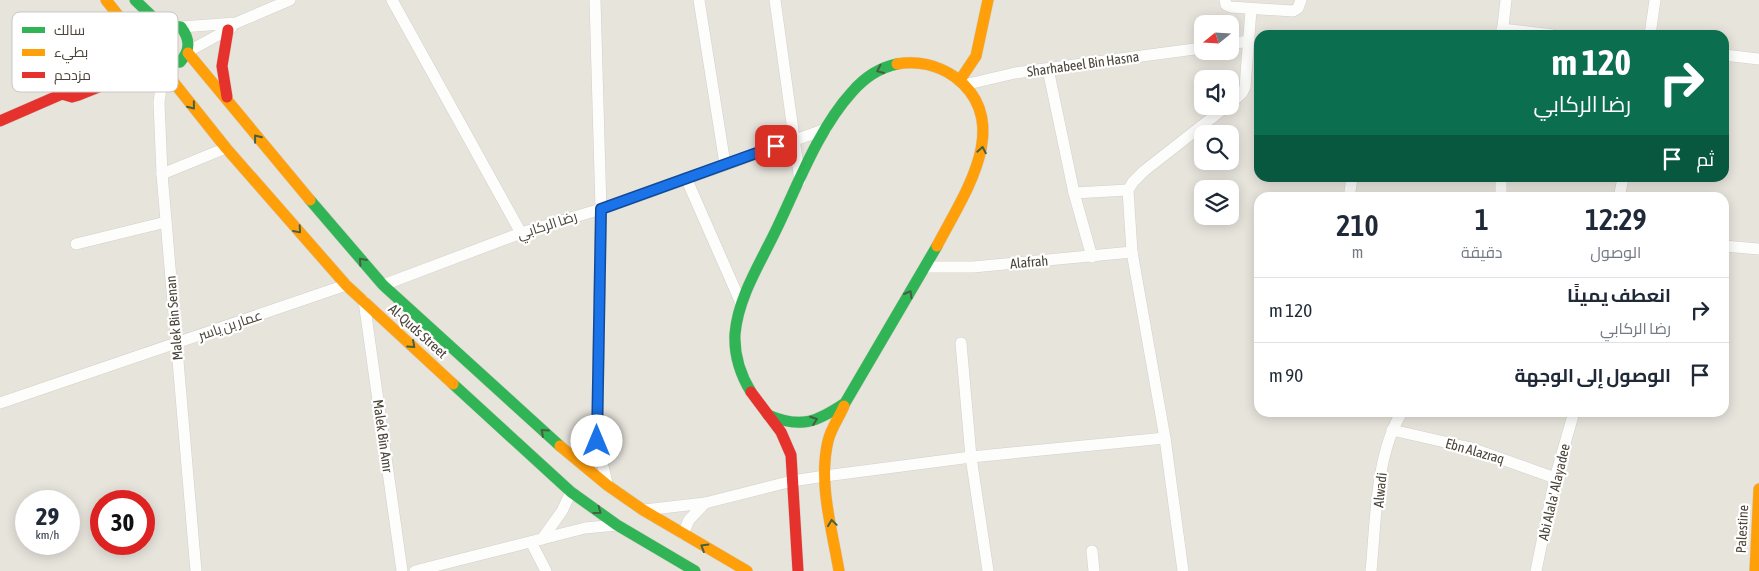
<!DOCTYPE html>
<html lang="ar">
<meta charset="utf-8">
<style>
:root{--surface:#fff;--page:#f6f6f7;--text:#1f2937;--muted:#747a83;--line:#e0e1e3}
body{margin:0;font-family:"Asap Condensed",Cairo,sans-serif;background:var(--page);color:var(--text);direction:rtl;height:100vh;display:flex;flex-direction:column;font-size:19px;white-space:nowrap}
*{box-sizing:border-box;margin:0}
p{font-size:16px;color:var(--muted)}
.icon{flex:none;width:28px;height:28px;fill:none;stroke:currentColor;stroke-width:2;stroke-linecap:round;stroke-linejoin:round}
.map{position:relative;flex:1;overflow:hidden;direction:ltr}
.drawer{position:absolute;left:1254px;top:192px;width:475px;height:225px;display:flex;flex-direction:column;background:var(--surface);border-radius:15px;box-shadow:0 2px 12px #0003;direction:rtl}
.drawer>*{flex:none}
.guide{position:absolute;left:1254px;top:30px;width:475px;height:152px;border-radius:15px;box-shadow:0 2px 12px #0003;direction:rtl;background:#0b6e4f;color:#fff;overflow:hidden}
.needle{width:32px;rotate:252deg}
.buttons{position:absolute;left:1194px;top:15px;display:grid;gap:10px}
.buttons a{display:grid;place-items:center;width:45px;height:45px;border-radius:10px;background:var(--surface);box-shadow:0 2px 12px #0003;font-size:25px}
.speed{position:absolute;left:15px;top:490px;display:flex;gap:10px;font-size:25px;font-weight:700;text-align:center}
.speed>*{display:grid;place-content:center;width:65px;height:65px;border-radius:50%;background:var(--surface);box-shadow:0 2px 12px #0003;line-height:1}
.speed small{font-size:12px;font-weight:400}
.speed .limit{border:8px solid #d22;background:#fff;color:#111}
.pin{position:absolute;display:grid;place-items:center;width:42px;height:42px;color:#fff;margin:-21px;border-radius:10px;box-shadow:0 2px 8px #0006}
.me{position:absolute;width:55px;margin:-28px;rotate:0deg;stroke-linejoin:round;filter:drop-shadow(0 0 4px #0008)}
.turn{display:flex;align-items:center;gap:18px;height:105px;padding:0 15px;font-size:22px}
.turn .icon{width:65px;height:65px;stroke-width:2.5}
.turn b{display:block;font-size:35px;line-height:42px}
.then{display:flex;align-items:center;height:48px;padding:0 15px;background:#0003;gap:10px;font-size:19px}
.eta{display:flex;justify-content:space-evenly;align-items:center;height:85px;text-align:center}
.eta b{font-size:30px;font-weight:600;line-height:35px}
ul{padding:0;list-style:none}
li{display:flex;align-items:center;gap:15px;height:65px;padding:0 15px;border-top:1px solid var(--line)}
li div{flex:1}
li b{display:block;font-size:19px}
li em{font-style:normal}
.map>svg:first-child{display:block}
.residential{fill:#e7e4dc;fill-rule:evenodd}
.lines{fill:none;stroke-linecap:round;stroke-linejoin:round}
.street-casing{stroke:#d2d0cb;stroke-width:12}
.fast-casing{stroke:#d3cfc5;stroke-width:12}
.slow-casing{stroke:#d3cfc5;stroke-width:12}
.jam-casing{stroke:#d3cfc5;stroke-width:12}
.street{stroke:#fdfdfc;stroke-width:11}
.fast{stroke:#30b455;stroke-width:11}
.slow{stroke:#ff9f0a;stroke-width:11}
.jam{stroke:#e5322d;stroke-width:11}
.oneway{stroke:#446040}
.route-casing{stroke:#114b97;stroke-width:12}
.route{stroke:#1a73e8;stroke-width:9}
.labels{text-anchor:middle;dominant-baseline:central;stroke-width:4.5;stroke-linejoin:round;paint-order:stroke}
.street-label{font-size:14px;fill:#4b4439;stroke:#fff}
.key{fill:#fff;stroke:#c9c7c4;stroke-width:1}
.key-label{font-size:14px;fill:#4b4439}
</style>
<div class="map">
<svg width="1759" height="571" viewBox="0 0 1759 571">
<rect width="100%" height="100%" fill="#f4f2ee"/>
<!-- residential -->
<path class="residential" d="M0 0H1759V571H0ZM1202 24H1230V51H1202ZM1259 35H1724V178H1259ZM1202 79H1230V106H1202ZM1202 134H1230V161H1202ZM1202 189H1230V216H1202ZM1259 198H1724V412H1259ZM26 501H69V544H26ZM101 501H144V544H101Z"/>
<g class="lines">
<defs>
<g id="street">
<polyline points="392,0 521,233"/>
<polyline points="595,0 601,209 597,441 607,483"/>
<polyline points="699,0 725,164"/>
<polyline points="775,0 800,181"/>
<polyline points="1225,0 1226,5 1231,7 1293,11 1298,8 1301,0"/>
<polyline points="181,27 236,23 290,0"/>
<polyline points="1502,29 1553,35"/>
<polyline points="1502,35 1506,0"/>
<polyline points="1650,35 1655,0"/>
<polyline points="1230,44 1248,41"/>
<polyline points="189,51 231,28"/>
<polyline points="1724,55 1759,59"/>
<polyline points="164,67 159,102 162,174 196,571"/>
<polyline points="1048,69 1074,193 1092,257"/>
<polyline points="964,85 1015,73 1202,48"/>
<polyline points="1230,104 1242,93 1245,87 1251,10"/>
<polyline points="162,174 226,148"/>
<polyline points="686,178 741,303"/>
<polyline points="1074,193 1128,190"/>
<polyline points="1349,198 1352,178"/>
<polyline points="1501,198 1501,178"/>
<polyline points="1619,198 1623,178"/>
<polyline points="76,244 166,222"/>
<polyline points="1724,246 1759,249"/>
<polyline points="926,267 973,267 1132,252"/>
<polyline points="383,285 521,233 601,209 826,129"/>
<polyline points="364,301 402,571"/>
<polyline points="961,343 971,457 988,571"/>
<polyline points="0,403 346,285"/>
<polyline points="1392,430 1471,448 1555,478"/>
<polyline points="705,503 792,481 825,476 971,457 1165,438"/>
<polyline points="644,510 705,503 689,520 683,534"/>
<polyline points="542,539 562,511 571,492"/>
<polyline points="531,542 546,571"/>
<polyline points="1092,551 1094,571"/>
<polyline points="415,571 585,528 617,525"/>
<polyline points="1183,571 1165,438 1132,252 1128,190 1133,182 1144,171 1227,106"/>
<path d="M1371 571C1376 522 1375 455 1402 412"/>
<polyline points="1536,571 1555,478 1574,412"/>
</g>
<g id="fast">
<path d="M135 0 161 25 181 27C190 39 191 50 180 62 167 64 158 65 150 52L152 35 161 25"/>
<polyline points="114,14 120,51 118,66"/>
<polyline points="310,200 383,285 560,446"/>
<polyline points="453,384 571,492 617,525 695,571"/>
<path d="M751 392C740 374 734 355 735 334 738 297 761 262 777 228 798 184 819 128 852 92 864 78 878 68 897 64"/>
<path d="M768 415C801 429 817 422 845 403L937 246"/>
</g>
<g id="slow">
<polyline points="106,0 133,34 148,44"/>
<polyline points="188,53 310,200"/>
<path d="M897 64C917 60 938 65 955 77 1016 123 962 197 937 246"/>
<polyline points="168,65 171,79 226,148 346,285 453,384"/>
<polyline points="960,80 976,56 988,0"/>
<polyline points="560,446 607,485 643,510 747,571"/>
<path d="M839 571C832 529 818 483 828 441 831 428 839 418 844 406"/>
<polyline points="1755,571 1759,489"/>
</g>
<g id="jam">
<polyline points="62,94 72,97 79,95 159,63"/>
<polyline points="227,97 222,66 228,30"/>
<polyline points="0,121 62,94 74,84 118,66 148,48"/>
<polyline points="751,392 781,432 791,455 798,571"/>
</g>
</defs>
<!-- street casing -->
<use href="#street" class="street-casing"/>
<!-- fast casing -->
<use href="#fast" class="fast-casing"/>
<!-- slow casing -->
<use href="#slow" class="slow-casing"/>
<!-- jam casing -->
<use href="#jam" class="jam-casing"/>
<!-- street -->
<use href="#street" class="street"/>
<!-- fast -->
<use href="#fast" class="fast"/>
<!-- slow -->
<use href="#slow" class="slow"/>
<!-- jam -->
<use href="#jam" class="jam"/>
</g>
<!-- one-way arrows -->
<defs><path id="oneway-chevron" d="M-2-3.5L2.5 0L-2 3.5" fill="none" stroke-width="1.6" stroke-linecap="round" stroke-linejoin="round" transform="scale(1.25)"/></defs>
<g class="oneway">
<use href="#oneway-chevron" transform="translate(880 70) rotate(155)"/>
<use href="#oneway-chevron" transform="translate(192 106) rotate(51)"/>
<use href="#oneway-chevron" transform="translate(257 138) rotate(-128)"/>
<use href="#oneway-chevron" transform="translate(982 150) rotate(-80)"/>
<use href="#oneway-chevron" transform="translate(298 230) rotate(49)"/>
<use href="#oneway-chevron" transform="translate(362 261) rotate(-132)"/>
<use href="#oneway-chevron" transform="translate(909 294) rotate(-60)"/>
<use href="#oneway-chevron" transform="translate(412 345) rotate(42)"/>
<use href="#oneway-chevron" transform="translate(814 420) rotate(-20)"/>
<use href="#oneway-chevron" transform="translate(544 432) rotate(-138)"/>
<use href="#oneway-chevron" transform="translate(598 511) rotate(36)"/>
<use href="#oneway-chevron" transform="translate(832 523) rotate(-98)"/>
<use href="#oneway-chevron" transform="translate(704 547) rotate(-149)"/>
</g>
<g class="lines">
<defs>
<polyline id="route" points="597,441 601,209 776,146"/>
</defs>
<!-- route casing -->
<use href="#route" class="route-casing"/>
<!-- route -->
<use href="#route" class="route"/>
</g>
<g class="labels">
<!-- street labels -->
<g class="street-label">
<text transform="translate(1083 64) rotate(-8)">Sharhabeel Bin Hasna</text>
<text transform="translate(547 225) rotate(-18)">رضا الركابي</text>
<text transform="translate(1029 262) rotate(-5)">Alafrah</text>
<text transform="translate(174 318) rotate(-95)">Malek Bin Senan</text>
<text transform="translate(230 325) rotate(-19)">عمار بن ياسر</text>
<text transform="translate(418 331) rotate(42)">Al-Quds Street</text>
<text transform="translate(383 436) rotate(82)">Malek Bin Amr</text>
<text transform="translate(1475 451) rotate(16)">Ebn Alazraq</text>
<text transform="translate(1380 490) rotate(-84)">Alwadi</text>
<text transform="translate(1554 492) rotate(-77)">Abi Alala' Alayadee</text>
<text transform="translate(1742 529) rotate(-87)">Palestine</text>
</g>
</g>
<!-- legend -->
<rect x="12" y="12" width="166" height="80" rx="8" class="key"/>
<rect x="22" y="27" width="23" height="6" fill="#30b455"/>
<rect x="22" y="49" width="23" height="7" fill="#ff9f0a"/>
<rect x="22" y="72" width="23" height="6" fill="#e5322d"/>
<g class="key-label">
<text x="54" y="35">سالك</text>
<text x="54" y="57">بطيء</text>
<text x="54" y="80">مزدحم</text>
</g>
</svg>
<div class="buttons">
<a><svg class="needle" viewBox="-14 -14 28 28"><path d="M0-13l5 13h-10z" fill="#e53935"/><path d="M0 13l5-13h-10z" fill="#747a83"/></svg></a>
<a><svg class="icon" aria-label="sound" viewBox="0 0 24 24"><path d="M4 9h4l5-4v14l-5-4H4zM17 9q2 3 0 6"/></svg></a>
<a><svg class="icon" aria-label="search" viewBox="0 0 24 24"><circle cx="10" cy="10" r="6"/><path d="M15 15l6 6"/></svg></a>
<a><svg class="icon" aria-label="layers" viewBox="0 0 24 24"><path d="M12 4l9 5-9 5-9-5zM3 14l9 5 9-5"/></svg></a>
</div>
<div class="speed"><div>29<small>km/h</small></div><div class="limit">30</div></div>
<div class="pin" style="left:776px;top:146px;background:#d93025"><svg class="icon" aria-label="arrive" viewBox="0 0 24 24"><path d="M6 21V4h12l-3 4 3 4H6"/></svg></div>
<svg class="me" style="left:597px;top:441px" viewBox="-20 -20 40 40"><circle r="19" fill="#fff"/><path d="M0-13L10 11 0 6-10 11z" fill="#1a73e8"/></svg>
<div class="guide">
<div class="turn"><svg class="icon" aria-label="right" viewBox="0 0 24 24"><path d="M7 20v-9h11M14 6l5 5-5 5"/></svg><div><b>120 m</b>رضا الركابي</div></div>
<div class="then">ثم<svg class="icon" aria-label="arrive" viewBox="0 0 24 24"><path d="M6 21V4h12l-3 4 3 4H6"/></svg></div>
</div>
<section class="drawer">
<div class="eta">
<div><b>12:29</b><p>الوصول</p></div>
<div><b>1</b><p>دقيقة</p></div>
<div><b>210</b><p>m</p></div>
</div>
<ul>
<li><svg class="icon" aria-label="right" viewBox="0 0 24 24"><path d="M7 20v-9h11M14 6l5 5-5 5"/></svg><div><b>انعطف يمينًا</b><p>رضا الركابي</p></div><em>120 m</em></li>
<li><svg class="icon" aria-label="arrive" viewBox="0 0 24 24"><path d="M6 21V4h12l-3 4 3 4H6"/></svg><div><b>الوصول إلى الوجهة</b></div><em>90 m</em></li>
</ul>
</section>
</div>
